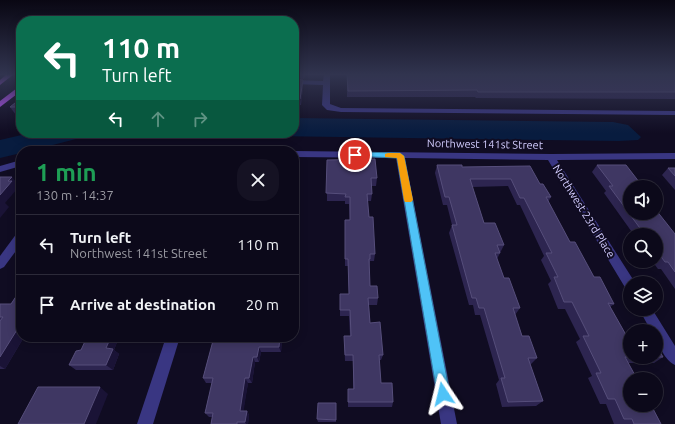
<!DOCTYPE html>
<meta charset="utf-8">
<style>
:root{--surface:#0c091a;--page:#151223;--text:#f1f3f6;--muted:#9a9aa2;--line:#2c2a39}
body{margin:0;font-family:Ubuntu,sans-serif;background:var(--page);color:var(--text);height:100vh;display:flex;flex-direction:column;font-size:15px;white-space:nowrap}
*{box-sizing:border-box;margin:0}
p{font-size:13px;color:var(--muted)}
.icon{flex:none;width:22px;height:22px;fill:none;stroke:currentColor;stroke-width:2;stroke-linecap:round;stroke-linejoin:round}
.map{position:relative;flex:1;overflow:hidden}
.details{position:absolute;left:16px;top:146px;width:283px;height:196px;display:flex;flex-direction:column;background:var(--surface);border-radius:16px;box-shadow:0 2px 10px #0003,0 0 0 1px var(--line)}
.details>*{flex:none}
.hud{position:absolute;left:16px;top:16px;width:283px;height:122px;border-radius:16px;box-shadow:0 2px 10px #0003,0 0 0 1px var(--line);background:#0b6e4f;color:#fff;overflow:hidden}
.controls{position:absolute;left:623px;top:180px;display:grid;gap:8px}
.controls a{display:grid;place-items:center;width:40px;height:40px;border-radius:50%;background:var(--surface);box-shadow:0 2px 10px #0003,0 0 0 1px var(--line);font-size:20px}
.pin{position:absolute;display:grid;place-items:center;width:34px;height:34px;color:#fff;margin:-17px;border:2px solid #fff;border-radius:50%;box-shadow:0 1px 4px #0007}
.me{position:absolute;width:44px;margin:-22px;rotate:350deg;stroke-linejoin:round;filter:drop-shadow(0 0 3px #0008)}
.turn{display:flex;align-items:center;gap:14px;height:84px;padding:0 20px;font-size:18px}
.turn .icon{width:52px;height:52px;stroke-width:2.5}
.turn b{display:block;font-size:28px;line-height:34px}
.lanes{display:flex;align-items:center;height:38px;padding:0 20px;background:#0003;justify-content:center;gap:20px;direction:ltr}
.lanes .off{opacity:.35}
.round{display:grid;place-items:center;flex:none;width:42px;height:42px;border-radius:16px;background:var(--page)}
.head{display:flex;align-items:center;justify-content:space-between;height:68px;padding:0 20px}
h1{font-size:24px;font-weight:700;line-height:30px;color:#1e9e55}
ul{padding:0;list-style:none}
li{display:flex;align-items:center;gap:12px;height:60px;padding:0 20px;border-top:1px solid var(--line)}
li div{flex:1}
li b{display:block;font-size:15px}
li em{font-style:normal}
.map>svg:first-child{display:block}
.water{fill:#081c3f}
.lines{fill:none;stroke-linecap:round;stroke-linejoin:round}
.minor{fill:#393682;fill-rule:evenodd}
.major{fill:#bf54ff;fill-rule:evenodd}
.wall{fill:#2d2550}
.shaded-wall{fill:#1a1336}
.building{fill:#3f3763;stroke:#564e7b}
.route{fill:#4fc3f7;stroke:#337fa1}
.slow{fill:#f59e0b}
.labels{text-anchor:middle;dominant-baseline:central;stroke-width:4;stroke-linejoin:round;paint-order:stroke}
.street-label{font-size:11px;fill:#d3cdff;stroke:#100c22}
</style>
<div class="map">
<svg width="675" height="424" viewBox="0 0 675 424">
<rect width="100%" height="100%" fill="#100c22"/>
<!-- water -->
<polygon class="water" points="294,118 613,122 628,125 641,137 638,140 619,141 128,134 84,137 29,151 21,151 21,153 0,158 0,140 30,133 294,133"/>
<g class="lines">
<!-- minor -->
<g class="minor">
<polygon points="324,74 330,74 330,104 341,108 675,111 675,115 341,112 327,110 322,105 323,85 294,84 294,80 323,81"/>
<polygon points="294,151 551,154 675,153 675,159 557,160 634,281 635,283 630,283 630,290 626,289 548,160 405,158 457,424 441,424 396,158 294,157"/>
<polygon points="21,160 21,166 0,172 0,166"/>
<polygon points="21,232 21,244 4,267 0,269 0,256 17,233"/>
<path d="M639 309H652L675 346V365C665 361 656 342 656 331H651Z"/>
<polygon points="166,337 180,337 153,424 137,424"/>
</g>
<!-- major -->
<g class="major">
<polygon points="7,74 14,74 0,85 0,80"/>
<polygon points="21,85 21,91 0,107 0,101"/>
</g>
</g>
<!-- wall -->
<g class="wall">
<polygon points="294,74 305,74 304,79 294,78"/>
<polygon points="347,74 675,74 675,99 476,98 475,97 347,97"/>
<polygon points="294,79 303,80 303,86 301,105 294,105"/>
<polygon points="21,98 21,119 19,119 10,107"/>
<polygon points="327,160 377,178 376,186 371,186 372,194 371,201 367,201 369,217 375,254 374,261 370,261 369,266 370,286 378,298 377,305 369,305 370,323 383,355 381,360 379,360 381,383 393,402 392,407 348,407 348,389 353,389 353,361 345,361 344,336 350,336 349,316 340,316 340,294 349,294 348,266 345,266 345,220 350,220 349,204 345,204 345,201 327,201"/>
<polygon points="437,165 462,167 540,184 551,197 548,202 570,242 594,277 614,304 610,307 630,342 663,357 654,363 628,363 630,405 654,405 652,406 661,424 614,424 606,404 600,404 588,378 592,376 576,342 580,339 565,309 558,309 548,284 551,281 541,260 544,256 520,205 517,205 508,186 472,187 484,223 504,245 497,259 504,278 520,308 515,315 522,336 537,358 531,364 530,364 543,401 536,406 502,407 496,384 499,380 480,315 475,315 473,305 469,305 449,233 452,225 447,205 443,205 435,173"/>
<polygon points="597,165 630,187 675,234 675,289 661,269 658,269 652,261 656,261 656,235 634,235 604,193 606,191 592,172"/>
<polygon points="668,168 675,168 675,190 662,175"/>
<polygon points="21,289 21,337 24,337 5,369 0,369 0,304 11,304"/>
<polygon points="87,337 119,337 114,350 119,354 113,370 76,370 69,365 81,350"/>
<polygon points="214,337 282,337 282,339 281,352 261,352 259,362 255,362 252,383 248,383 243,411 247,411 249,415 248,424 211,424 212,417 209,417 205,413 212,383 206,383 203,378"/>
<polygon points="336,403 336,422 318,422 317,419"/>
</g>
<!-- shaded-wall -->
<g class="shaded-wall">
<polygon points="303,80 303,86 301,105 300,99"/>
<polygon points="12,177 18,184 16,186 18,188 5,203 9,207 0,218 0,195 8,181"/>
<polygon points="20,325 21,326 21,337 24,337 5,369 0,366 0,357"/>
<polygon points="111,337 119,337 114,350 119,354 113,370 106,365 106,348"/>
<polygon points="280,337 282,337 282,339 281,352 279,347"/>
<polygon points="259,347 261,352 259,362 257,357"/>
<polygon points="253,357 255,362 252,383 249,378"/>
<polygon points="245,378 248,383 243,415 240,411"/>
<polygon points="100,387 108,394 96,424 84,424"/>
<polygon points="247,411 249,415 248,424 246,424 245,422"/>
</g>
<!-- building -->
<g class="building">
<polygon points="347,74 675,74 675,92 478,92 477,90 348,91"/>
<polygon points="294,79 303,80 300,99 294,99"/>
<polygon points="21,98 21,107 10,107"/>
<polygon points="375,159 377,178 371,178 372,194 367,194 369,217 373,217 375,254 370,254 370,259 369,259 370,286 377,286 378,298 368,298 370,323 380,322 383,355 379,355 381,383 392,383 393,402 348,402 348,389 354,389 353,355 345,355 344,336 351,336 350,310 340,310 340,294 349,294 348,259 345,259 345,220 350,220 350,197 345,197 346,194 326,193 327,160"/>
<polygon points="437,165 462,165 462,167 530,166 540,184 543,184 551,197 546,197 570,242 575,242 594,277 600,277 614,304 608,303 630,342 630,357 625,357 637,379 630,379 630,405 651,405 661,424 634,424 632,419 624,419 615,399 608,399 596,373 601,373 583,336 589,336 572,302 564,302 554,277 558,277 546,253 552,253 524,198 520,198 511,179 470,179 484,223 495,223 504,245 497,245 500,253 495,253 504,278 509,278 520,308 513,308 522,336 529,336 537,358 528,358 543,401 508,402 501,378 505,378 484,308 479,308 476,298 472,298 452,225 457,225 449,197 445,197"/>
<polygon points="597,165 626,165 643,187 630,187 630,213 656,213 656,210 675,234 675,272 668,262 665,262 656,250 656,235 645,235 609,186 613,186"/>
<polygon points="668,168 675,168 675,176"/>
<polygon points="0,177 12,177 8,181 12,181 0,195"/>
<polygon points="21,289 21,325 20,325 0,357 0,321 3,317 0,317 0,304 11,304"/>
<polygon points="87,337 111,337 106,348 113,349 106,365 69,365 76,351 81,350"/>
<polygon points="214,337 280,337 279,347 259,347 257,357 253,357 249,378 245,378 240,411 247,411 245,422 237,422 237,424 211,424 213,413 205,413 213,378 203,378"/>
<polygon points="656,345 663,357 638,357 656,357"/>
<polygon points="38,387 100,387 84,424 18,424"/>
<polygon points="318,403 336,403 336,420 317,419"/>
</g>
<!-- sky -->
<linearGradient id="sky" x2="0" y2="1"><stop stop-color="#090713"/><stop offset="0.56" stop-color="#31344f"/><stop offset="1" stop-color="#31344f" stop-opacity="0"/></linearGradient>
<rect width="675" height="133" fill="url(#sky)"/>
<!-- route -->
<polygon class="route" points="355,152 400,153 404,156 450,394 448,398 443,400 439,398 437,394 397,158 352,156 351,155"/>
<!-- slow -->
<polygon class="slow" points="388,153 400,153 404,156 413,200 411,202 405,202 404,200 397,158 385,157 385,154"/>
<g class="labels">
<!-- street labels -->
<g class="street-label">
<text transform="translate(485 144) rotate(1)">Northwest 141st Street</text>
<text transform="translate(584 211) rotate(58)">Northwest 23rd Place</text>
</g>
</g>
</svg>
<div class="controls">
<a><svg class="icon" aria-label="sound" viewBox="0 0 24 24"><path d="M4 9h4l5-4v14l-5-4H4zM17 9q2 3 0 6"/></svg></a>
<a><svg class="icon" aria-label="search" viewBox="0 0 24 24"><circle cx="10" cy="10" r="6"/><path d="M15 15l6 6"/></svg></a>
<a><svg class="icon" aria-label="layers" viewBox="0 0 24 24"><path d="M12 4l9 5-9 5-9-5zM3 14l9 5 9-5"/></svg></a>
<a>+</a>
<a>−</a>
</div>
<div class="pin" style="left:355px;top:155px;background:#d93025"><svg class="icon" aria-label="arrive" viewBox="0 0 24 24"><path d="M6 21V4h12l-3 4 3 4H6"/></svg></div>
<svg class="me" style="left:443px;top:394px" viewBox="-20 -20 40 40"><path d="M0-17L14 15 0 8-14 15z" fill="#4fc3f7" stroke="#fff" stroke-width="4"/></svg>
<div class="hud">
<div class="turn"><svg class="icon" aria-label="left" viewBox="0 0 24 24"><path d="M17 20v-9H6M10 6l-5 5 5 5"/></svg><div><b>110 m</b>Turn left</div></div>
<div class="lanes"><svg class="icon" aria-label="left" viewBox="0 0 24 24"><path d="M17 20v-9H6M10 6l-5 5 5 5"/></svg><svg class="icon off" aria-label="ahead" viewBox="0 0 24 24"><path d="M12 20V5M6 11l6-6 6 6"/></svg><svg class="icon off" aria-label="right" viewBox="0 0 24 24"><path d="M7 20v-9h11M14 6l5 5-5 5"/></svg></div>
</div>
<section class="details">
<div class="head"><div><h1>1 min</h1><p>130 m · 14:37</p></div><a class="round"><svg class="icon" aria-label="close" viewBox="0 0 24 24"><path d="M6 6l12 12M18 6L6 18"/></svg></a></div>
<ul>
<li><svg class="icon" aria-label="left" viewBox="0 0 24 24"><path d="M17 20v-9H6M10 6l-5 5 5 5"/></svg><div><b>Turn left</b><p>Northwest 141st Street</p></div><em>110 m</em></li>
<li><svg class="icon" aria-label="arrive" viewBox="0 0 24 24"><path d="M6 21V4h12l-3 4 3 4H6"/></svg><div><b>Arrive at destination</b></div><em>20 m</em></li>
</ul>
</section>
</div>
